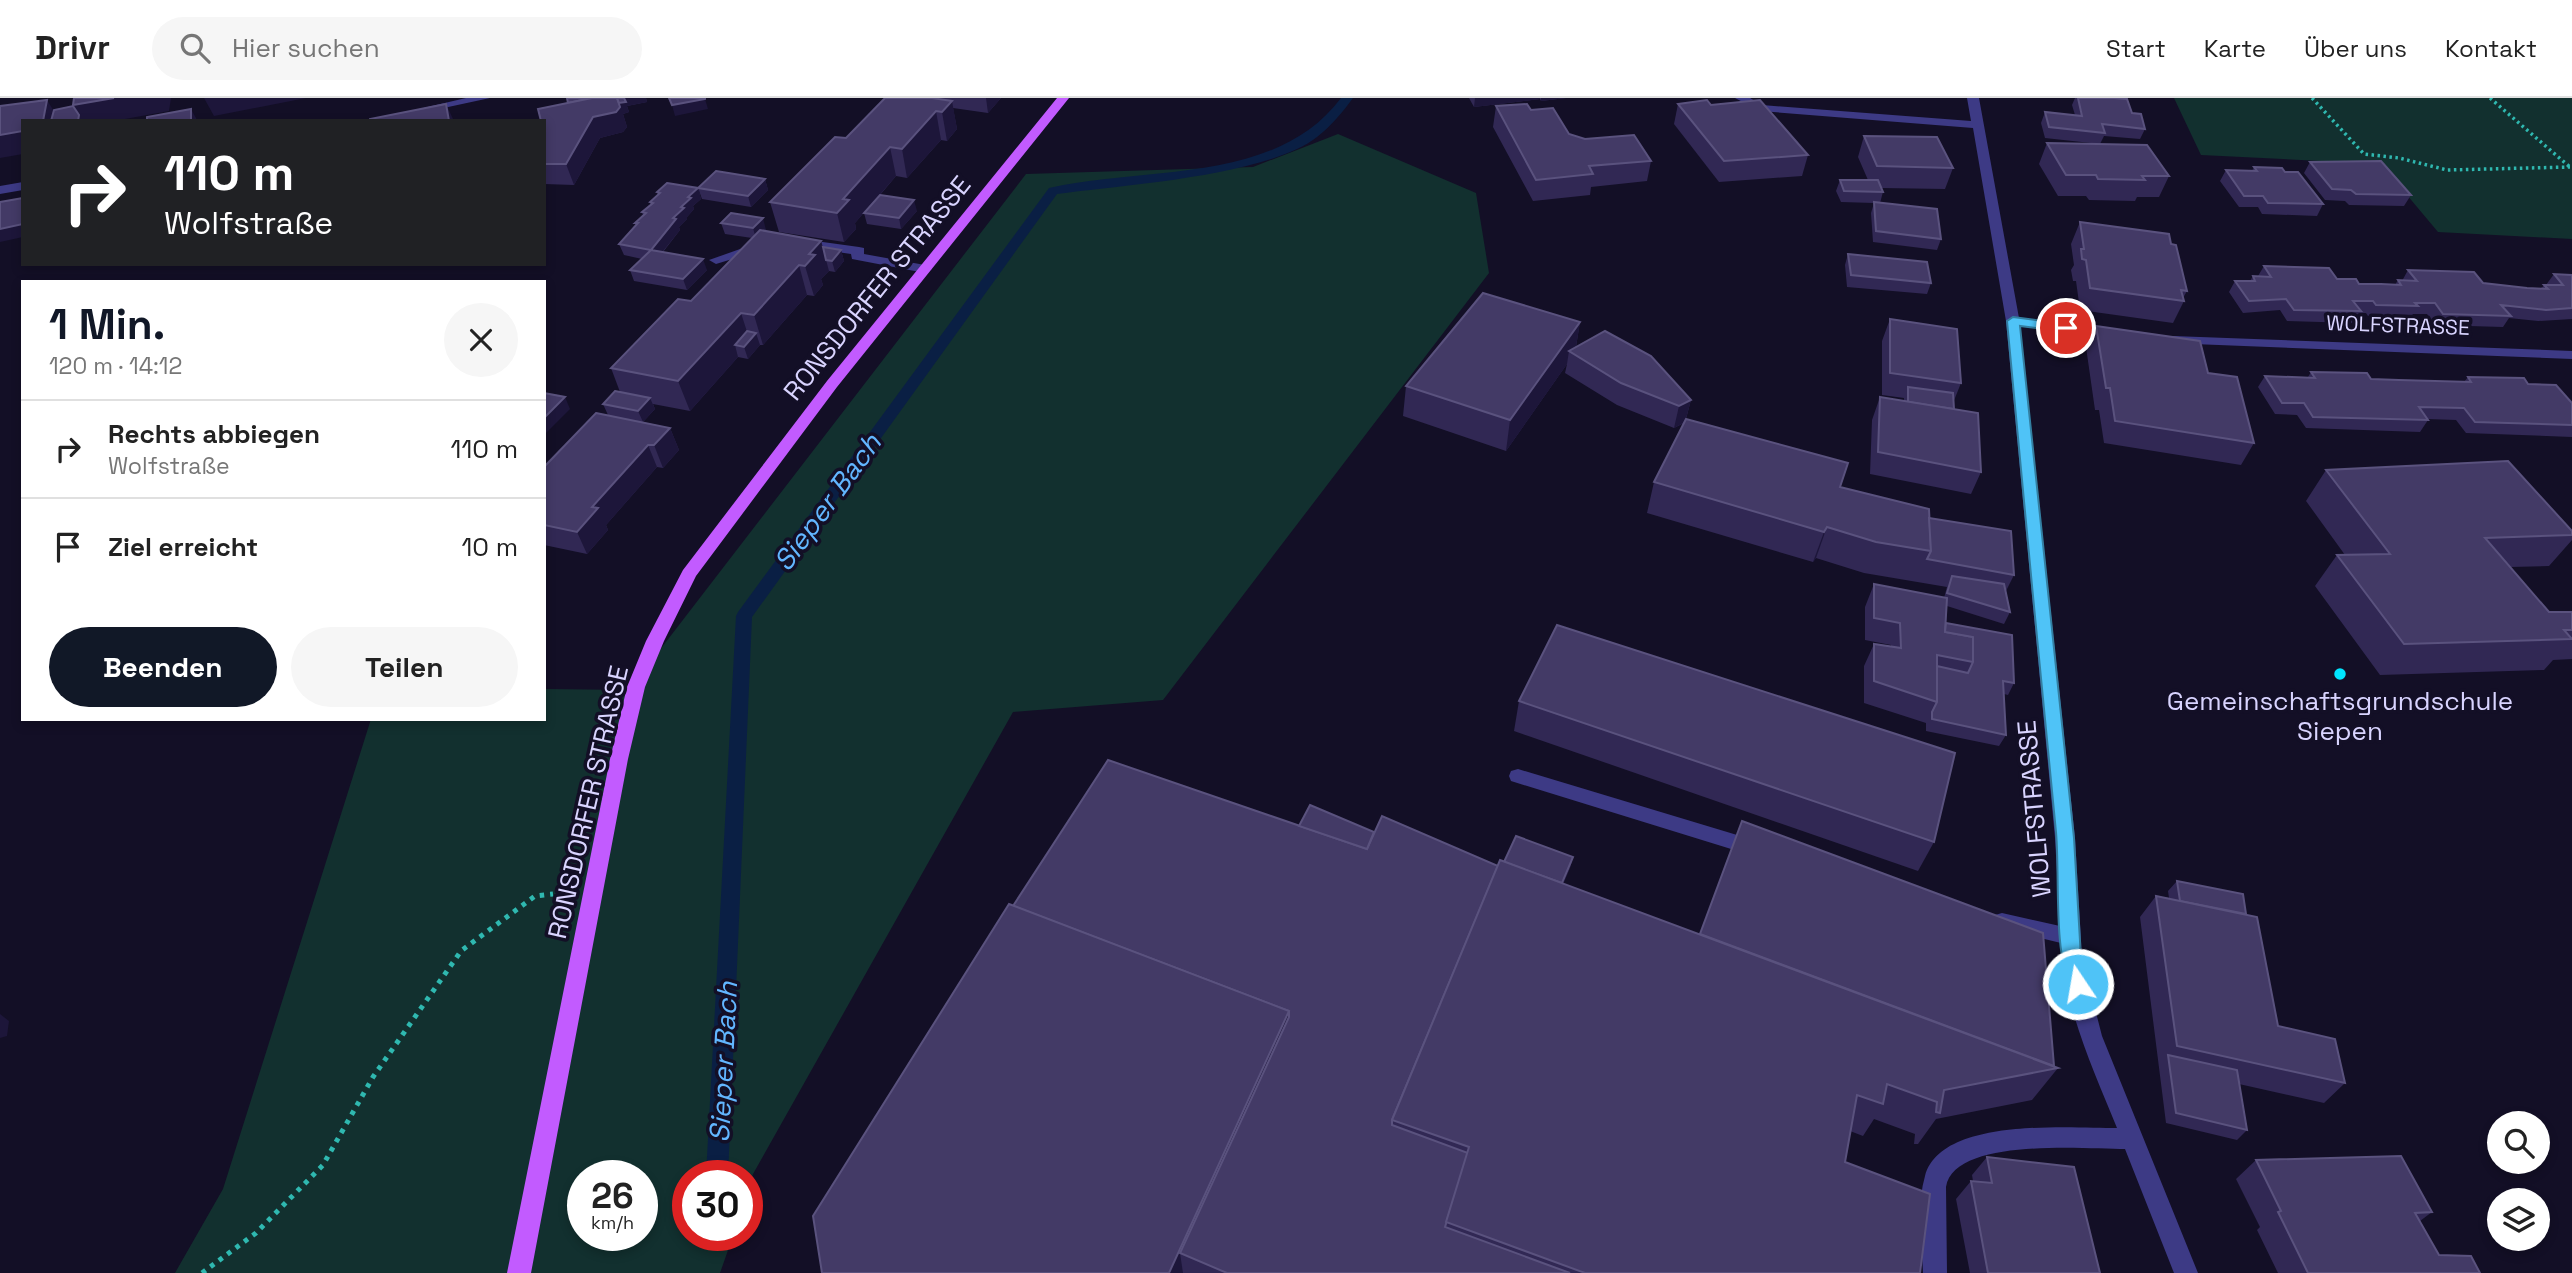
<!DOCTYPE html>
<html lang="de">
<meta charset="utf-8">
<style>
:root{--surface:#fff;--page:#f6f6f6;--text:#222;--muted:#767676;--line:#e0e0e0;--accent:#111827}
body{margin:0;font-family:"Space Grotesk",sans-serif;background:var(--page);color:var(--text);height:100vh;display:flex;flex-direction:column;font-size:26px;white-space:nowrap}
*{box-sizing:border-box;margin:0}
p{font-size:23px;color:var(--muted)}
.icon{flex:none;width:38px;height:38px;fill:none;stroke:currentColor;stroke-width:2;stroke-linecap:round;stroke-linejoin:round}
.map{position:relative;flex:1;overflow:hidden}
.panel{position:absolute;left:21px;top:182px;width:525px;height:441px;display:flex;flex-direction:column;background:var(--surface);border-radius:0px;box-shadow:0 4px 10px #0003}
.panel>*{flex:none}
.top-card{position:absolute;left:21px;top:21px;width:525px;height:147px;border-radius:0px;box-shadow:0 4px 10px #0003;background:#202124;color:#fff;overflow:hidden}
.buttons{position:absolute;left:2487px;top:1013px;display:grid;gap:14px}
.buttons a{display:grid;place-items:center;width:63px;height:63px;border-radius:50%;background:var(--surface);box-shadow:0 4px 10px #0003;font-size:35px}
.speed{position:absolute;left:567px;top:1062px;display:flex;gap:14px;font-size:35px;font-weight:700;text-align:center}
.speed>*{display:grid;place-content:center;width:91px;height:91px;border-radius:50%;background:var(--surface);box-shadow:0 4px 10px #0003;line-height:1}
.speed small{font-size:18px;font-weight:400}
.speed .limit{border:10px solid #d22;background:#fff;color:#111}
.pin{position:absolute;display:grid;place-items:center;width:60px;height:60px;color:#fff;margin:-30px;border:4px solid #fff;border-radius:50%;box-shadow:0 2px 7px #0007}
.me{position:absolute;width:77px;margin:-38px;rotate:348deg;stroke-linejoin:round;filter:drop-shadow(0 0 5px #0008)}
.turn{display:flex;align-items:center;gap:24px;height:147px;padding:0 28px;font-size:32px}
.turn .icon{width:91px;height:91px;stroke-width:2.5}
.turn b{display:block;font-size:49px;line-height:60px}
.round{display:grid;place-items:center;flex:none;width:74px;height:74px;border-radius:37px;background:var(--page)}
.summary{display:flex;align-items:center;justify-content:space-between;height:119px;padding:0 28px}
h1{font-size:42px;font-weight:700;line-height:52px;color:var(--accent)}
.button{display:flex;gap:14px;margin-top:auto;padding:14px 28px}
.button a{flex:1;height:80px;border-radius:42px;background:var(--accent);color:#fff;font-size:28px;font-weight:700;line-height:80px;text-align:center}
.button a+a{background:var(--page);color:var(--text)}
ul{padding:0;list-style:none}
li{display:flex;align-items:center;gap:21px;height:98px;padding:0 28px;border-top:2px solid var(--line)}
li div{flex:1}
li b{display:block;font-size:26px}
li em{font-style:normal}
header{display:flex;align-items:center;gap:42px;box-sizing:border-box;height:98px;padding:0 35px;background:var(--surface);border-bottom:2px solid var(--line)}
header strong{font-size:33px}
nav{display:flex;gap:38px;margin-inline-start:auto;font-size:24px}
.search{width:490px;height:63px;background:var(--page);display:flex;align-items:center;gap:18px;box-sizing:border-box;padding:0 24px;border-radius:38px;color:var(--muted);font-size:26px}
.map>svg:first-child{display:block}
.green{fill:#12302f;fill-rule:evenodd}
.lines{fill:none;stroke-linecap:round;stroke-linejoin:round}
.stream{fill:#0a1f44;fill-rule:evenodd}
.path-far1{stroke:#2fb8b0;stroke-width:3.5;stroke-dasharray:2.5 3.5;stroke-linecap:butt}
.path{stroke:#2fb8b0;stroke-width:5;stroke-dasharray:4.5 6;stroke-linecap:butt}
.minor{fill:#3d3a85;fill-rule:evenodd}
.major{fill:#c25bff;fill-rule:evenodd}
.wall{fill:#312854}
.shaded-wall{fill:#1d163a}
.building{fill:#433a66;stroke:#5a527e;stroke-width:2}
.route{fill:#4fc3f7;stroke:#337fa1;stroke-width:2}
.poi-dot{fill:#00e5ff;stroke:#130f26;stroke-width:2.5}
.labels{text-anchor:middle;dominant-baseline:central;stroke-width:7;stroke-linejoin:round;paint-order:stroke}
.far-street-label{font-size:21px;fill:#d9d4ff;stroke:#130f26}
.street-label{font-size:26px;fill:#d9d4ff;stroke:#130f26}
.poi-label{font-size:26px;fill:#d9d4ff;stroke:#130f26}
.water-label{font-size:28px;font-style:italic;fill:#62b6ff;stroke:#130f26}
</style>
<header>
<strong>Drivr</strong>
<div class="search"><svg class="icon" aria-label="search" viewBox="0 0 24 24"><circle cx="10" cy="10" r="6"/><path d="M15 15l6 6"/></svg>Hier suchen</div>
<nav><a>Start</a><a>Karte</a><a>Über uns</a><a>Kontakt</a></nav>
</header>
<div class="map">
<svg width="2572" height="1175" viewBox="0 0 2572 1175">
<rect width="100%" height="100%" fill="#130f26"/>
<!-- green -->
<g class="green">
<polygon points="2174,0 2572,0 2572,141 2438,134 2381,66 2201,57"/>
<path d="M1338 36 1476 95 1489 175 1163 602 1013 614 753 1076 747 1094V1078H688V1138H733L720 1175H175L223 1091 371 621H544V591L629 592 1026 76 1253 69ZM583 1078H642V1138H583Z"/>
</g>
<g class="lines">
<!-- stream -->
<path class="stream" d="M1341 0H1353C1342 15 1331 28 1317 39 1267 78 1123 87 1057 96L752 519 728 1078H706L736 518 738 514 1049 90C1145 68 1276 87 1341 0Z"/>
<!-- path-far1 -->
<g class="path-far1">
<polyline points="2312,0 2364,56 2399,60 2447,72 2570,69"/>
<polyline points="2490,0 2571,70"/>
</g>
<!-- path -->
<polyline class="path" points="202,1175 256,1135 323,1067 373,979 461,853 535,798 553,796"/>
<!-- minor -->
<g class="minor">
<polygon points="466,0 490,0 425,14 419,11"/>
<path d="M1735 0H1750L1762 7 1971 23 1967 0H1979L2019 220 2118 233 2125 237 2118 241 2020 228 2075 740 2082 860 2102 938 2198 1175H2174L2125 1051C2085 1051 1954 1039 1946 1089L1947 1175H1923C1922 1144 1916 1109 1925 1078 1941 1019 2068 1030 2117 1030 2093 971 2064 909 2061 845L2002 831 1995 829 1992 823 1995 817 2002 815 2060 828 2055 740 2006 223 1973 30 1760 13Z"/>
<polygon points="23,84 23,92 0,96 0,88"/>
<polygon points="801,141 859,149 864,150 864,156 925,167 932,171 925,175 852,161 851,156 796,148 796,142"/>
<polygon points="760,144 766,148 765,151 716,166 709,162"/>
<polygon points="2173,238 2572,253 2572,261 2168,245 2168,239"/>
<polygon points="1518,671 1757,743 1764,745 1767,751 1764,757 1757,759 1511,683 1509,678 1511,673"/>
</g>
<!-- major -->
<polygon class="major" points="1057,0 1069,0 837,289 696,478 664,543 645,589 628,661 531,1175 507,1175 610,661 627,589 646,543 683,472 827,283"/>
</g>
<!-- wall -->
<g class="wall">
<polygon points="567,0 646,0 647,4 627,8 629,14 623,16 627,29 623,34 600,40 574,87 544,86 544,23 568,5"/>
<polygon points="935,0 1001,0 988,15 953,10 957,31 947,43 941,42 907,80 896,78 880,97 917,113 901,131 867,126 864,115 866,112 855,125 856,131 844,144 779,134 770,104"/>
<polygon points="1469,0 1566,0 1541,3 1540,1 1474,9"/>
<polygon points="2075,0 2114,0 2132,15 2145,31 2140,41 2104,38 2100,46 2045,40 2041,25 2045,14 2075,17 2072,7"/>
<polygon points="1678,6 1711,7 1808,57 1802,78 1719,84 1674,26"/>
<polygon points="1496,8 1531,12 1569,36 1651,63 1647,83 1591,89 1590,97 1533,103 1493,29"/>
<polygon points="1864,38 1953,70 1945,91 1881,90 1883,94 1880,105 1941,141 1937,152 1873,144 1871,115 1874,105 1841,104 1836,93 1840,82 1868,82 1858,59"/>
<polygon points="2047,45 2169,78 2159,99 2137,99 2135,103 2089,102 2086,98 2058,98 2039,66"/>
<polygon points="2310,64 2411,97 2404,108 2349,107 2345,103 2325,102 2304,75"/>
<polygon points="2254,69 2285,74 2323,106 2317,118 2262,116 2258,109 2239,109 2220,83 2226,72 2252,73"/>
<polygon points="765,81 768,92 751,109 702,101 698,90"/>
<polygon points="698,90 701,101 693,108 694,111 687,119 687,121 679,129 680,132 663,154 707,172 687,192 634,183 630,172 642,161 624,157 619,146 636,128 635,125 643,117 642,114 651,107 650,104 658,97 657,94"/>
<polygon points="2080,124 2171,146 2187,193 2183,200 2184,203 2173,225 2080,212 2076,183 2073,183 2071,172 2074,167 2071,146"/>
<polygon points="721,125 766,132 764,133 821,143 823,149 841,152 844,163 835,174 829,173 821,181 823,187 814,198 807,197 763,247 760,247 748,261 738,259 690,313 653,306 655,311 643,324 670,330 679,352 663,370 657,369 606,427 608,432 587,456 544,447 544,369 608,317 603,306 620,294 611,270 691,203 752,140 725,136"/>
<polygon points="1848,156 1931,185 1927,196 1847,189 1845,167"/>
<polygon points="2264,168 2337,181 2359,186 2395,187 2398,182 2402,183 2408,172 2483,185 2527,190 2541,191 2544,187 2546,187 2554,176 2572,177 2572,221 2538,223 2509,220 2503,229 2435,227 2427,216 2413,216 2410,220 2368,218 2366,215 2361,215 2354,225 2287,223 2280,212 2243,215 2229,194 2235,183 2250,183 2253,178 2258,178"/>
<polygon points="1890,221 1961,285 1953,305 1954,311 1981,374 1971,396 1870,376 1872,322 1880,299 1904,303 1904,300 1882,297 1882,243"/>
<polygon points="1580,224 1576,249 1691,302 1686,321 1840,389 1929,420 2014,477 2006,493 2010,514 2004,526 1947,508 1946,525 2014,585 2008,597 2004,596 2006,637 1999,648 1926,633 1926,625 1864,605 1864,568 1874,546 1891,549 1891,547 1865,542 1865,509 1874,486 1944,500 1947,489 1864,475 1816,460 1813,464 1647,415 1654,384 1684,325 1674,330 1617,307 1565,275 1567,266 1506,353 1403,318 1406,288"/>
<polygon points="2096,228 2208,275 2254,345 2241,367 2104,345 2099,312 2095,312 2086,249"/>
<polygon points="2311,274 2371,281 2464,284 2468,279 2528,286 2572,305 2572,339 2466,335 2456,322 2427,321 2428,322 2420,334 2306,330 2297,317 2275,316 2258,289 2265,278 2308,279"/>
<polygon points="2326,372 2572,433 2572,442 2549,468 2510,469 2549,514 2572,514 2572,561 2553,562 2544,572 2380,577 2315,488 2337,457 2345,457 2306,403"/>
<polygon points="1519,603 1934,744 1918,773 1514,633"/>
<polygon points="1299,728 1374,734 1498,768 1504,764 1573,759 1570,770 1563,786 2058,970 2032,1002 1936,1021 1918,1046 1914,1046 1915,1036 1874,1021 1863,1038 1850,1033 1845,1064 1920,1175 822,1175 1013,808"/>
<polygon points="2177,783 2246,816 2278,928 2345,985 2324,1005 2239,986 2247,1032 2237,1042 2166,1025 2140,819 2156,798 2169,800 2168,793"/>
<polygon points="1987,1059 2100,1175 1970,1175 1956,1101 1971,1083 1973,1083 1972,1077"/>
<polygon points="2256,1062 2432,1114 2420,1123 2439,1157 2480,1175 2278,1175 2257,1132 2260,1129 2236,1081"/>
</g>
<!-- shaded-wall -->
<g class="shaded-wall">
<polygon points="114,0 171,0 169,13 114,23 78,23 73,7"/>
<polygon points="204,0 306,0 214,18"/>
<polygon points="624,0 646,0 647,4 627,8 629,14 623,16 627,29 623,34 600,40 574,87 566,66 570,14"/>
<polygon points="986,0 1001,0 988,15"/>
<polygon points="1475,0 1540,0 1540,1 1474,9"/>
<polygon points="1541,0 1566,0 1541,3"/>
<polygon points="705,1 708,11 675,18 672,7"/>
<polygon points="47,2 60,23 43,23"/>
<polygon points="952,3 957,31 947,43 942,14"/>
<polygon points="446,6 454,23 449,23"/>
<polygon points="191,11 197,22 197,23 191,23"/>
<polygon points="936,13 941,42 907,80 902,51"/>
<polygon points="23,33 23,56 0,60 0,37"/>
<polygon points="890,49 896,78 855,125 856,131 844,144 837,115 843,101"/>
<polygon points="765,81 768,92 751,109 748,98"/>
<polygon points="698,90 701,101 693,108 694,111 687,119 687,121 679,129 680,132 655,163 651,152 688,99"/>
<polygon points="914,102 917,113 901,131 899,120"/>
<polygon points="763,120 766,132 756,141 753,130"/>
<polygon points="23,126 23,139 0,144 0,131"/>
<polygon points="821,143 829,173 821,181 823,187 814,198 805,168 809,156"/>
<polygon points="841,152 844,163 835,174 832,163"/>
<polygon points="703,161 707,172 687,192 683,181"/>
<polygon points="799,167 807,197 763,247 754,217"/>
<polygon points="741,215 750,243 756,235 760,247 748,261 744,249 735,247 738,259 690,313 678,283"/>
<polygon points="1580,224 1575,254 1569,253 1567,266 1506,353 1510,322"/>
<polygon points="565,299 570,311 544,337 544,320"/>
<polygon points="650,300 655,311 643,324 638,313"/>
<polygon points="1691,302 1685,324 1674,330 1679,308"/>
<polygon points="670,330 679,352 663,370 654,347"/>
<polygon points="648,347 657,369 606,427 608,432 587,456 577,434 592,409"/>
<polygon points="1827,429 1816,460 1813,464 1824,434"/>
<polygon points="1573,759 1570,770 1552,813 1554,802"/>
<polygon points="1289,913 1289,946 1180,1155 1183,1175 1169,1175"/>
<polygon points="0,916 9,923 7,938 0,940"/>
</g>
<!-- building -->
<g class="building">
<polygon points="74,0 114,0 73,7"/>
<polygon points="567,0 592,0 568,5"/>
<polygon points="592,0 617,0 620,9 616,14 593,19 566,66 544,66 544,23 541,23 538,11"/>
<polygon points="617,0 624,0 626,4 619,5"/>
<polygon points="669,0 705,0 705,1 672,7"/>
<polygon points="885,0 932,0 952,3 942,14 936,13 902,51 890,49 843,101 849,102 837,115 770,104 835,39 846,40"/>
<polygon points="2078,0 2114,0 2127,1 2132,15 2141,16 2145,31 2102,26 2105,35 2049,29 2045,14 2082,18"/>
<polygon points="47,2 43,23 23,23 23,33 0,37 0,8"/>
<polygon points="1707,2 1711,7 1760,2 1808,57 1724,63 1678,6"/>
<polygon points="446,6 449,23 370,23 370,21"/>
<polygon points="1527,6 1531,12 1553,10 1569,36 1585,41 1634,37 1651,63 1589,68 1593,76 1536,82 1496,8"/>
<polygon points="73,8 79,17 78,23 51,23 54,12"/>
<polygon points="191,11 191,23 147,23 147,19"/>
<polygon points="1864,38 1937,39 1953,70 1877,68"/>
<polygon points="2047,45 2147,47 2169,78 2142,78 2145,82 2098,81 2096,77 2066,77"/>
<polygon points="2381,63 2411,97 2356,96 2351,92 2332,91 2310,64"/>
<polygon points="2254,69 2282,70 2285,74 2298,74 2323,106 2268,105 2263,98 2244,98 2226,72 2257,73"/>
<polygon points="716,73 765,81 748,98 698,90"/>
<polygon points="1840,82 1878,82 1883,94 1844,93"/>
<polygon points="667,85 698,90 688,99 691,100 681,109 684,110 673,120 676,121 651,152 703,161 683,181 630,172 651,152 619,146 638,125 635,125 646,115 642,114 653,105 650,104 660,95 657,94"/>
<polygon points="880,97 914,102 899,120 864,115"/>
<polygon points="23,100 23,126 0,131 0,104"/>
<polygon points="1874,104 1937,111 1941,141 1876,133"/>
<polygon points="731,115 763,120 753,130 721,125"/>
<polygon points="2080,124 2169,136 2171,146 2176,147 2187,193 2181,192 2184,203 2090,190 2086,162 2082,161 2081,151 2084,151"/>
<polygon points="760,132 821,143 809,156 815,157 805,168 799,167 754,217 741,215 678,283 611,270 678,201 691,203"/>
<polygon points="823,149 841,152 832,163 826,162"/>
<polygon points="1848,156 1927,164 1931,185 1851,177"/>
<polygon points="2264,168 2329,170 2337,181 2356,181 2359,186 2381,186 2401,187 2398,182 2417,183 2408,172 2474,174 2483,185 2527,190 2548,191 2544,187 2563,187 2554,176 2572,177 2572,210 2546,212 2501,207 2511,218 2443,216 2435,205 2415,205 2418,208 2376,207 2373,203 2353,203 2361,213 2294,212 2286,201 2249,203 2235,183 2255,183 2253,178 2271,179"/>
<polygon points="1483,195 1580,224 1510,322 1406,288"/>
<polygon points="1890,221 1957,231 1961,285 1890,275"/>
<polygon points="2096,228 2200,243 2208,275 2237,279 2254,345 2115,323 2110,290 2106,290"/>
<polygon points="747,233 756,235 744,249 735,247"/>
<polygon points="1605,233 1651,258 1691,302 1679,308 1621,285 1569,253"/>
<polygon points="2311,274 2367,275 2371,281 2399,282 2471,284 2468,279 2524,280 2528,286 2556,287 2572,305 2572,327 2475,324 2464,310 2419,309 2428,322 2313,319 2304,305 2282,305 2265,278 2315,280"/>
<polygon points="1908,289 1953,295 1954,311 1908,304"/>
<polygon points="615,293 650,300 638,313 603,306"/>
<polygon points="544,295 565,299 544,320"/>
<polygon points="1880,299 1978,315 1981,374 1878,354"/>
<polygon points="596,315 670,330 654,347 648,347 592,409 598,410 577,434 544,427 544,369"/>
<polygon points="1686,321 1848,365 1840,389 1929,411 1931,453 1876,444 1827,429 1824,434 1654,384"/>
<polygon points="2508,363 2572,433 2572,437 2485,440 2549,514 2572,514 2572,532 2564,532 2572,541 2404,546 2337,457 2390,456 2326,372"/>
<polygon points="1929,420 2011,433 2014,477 1927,461 1931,453"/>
<polygon points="1952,478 2004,486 2010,514 1947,495"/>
<polygon points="1874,486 1947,500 1945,534 1973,539 1973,564 1937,557 1937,604 1874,583 1874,546 1901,550 1900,525 1874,520"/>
<polygon points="1946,525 2012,537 2014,585 2003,583 2006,637 1932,621 1932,614 1937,604 1937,568 1968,575 1973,564 1973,539 1945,534"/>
<polygon points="1557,527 1955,655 1934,744 1519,603"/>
<polygon points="1108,662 1367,751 1382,718 1498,768 1392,1022 1392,1027 1468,1055 1445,1129 1570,1175 1227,1175 1180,1155 1289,919 1289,913 1013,808"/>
<polygon points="1310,707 1374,734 1367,751 1299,728"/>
<polygon points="1742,723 2043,835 2054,968 1700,836"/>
<polygon points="1516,738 1573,759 1562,785 1504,764"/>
<polygon points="1500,762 2058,970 1944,992 1940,1015 1936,1014 1937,1004 1887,986 1883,1006 1857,997 1845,1064 1930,1096 1920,1175 1585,1175 1446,1124 1469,1049 1392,1022"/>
<polygon points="2177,783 2243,796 2246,816 2180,803"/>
<polygon points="2156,798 2257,819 2278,928 2335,941 2345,985 2177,948"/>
<polygon points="1009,806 1289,913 1169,1175 822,1175 813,1118"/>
<polygon points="2168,957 2237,972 2247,1032 2176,1015"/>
<polygon points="2401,1058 2432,1114 2415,1115 2439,1157 2471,1158 2480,1175 2308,1175 2278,1114 2281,1113 2256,1062"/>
<polygon points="1987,1059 2074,1069 2100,1175 1988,1175 1971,1083 1992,1085"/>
</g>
<!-- route -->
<path class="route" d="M2013 219 2066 226 2073 230 2066 234 2020 228 2074 740 2081 860 2088 886 2085 891 2078 894 2071 891C2053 852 2060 779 2056 734 2039 564 2023 393 2007 223Z"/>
<!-- markers -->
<circle class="poi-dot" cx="2340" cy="576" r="7"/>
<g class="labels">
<!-- far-street labels -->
<g class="far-street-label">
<text transform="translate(2398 227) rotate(2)">WOLFSTRASSE</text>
</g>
<!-- street labels -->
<g class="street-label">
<text transform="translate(877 190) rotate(-51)">RONSDORFER STRASSE</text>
<text transform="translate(588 704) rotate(-77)">RONSDORFER STRASSE</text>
<text transform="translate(2034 711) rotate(-95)">WOLFSTRASSE</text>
</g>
<!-- poi labels -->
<g class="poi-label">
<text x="2340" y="603">Gemeinschaftsgrundschule<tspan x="2340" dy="30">Siepen</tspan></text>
</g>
<!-- water labels -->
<g class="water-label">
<text transform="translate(827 404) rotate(-54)">Sieper Bach</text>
<text transform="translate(723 964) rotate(-87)">Sieper Bach</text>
</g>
</g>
</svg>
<div class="buttons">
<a><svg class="icon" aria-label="search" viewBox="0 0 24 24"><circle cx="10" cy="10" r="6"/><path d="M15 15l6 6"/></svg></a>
<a><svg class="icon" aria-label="layers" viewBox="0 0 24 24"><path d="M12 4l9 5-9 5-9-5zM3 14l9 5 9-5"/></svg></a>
</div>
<div class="speed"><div>26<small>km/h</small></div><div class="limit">30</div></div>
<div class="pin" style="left:2066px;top:230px;background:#d93025"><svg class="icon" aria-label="arrive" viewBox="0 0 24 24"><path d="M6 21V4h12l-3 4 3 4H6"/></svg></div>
<svg class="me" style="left:2078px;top:886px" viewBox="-20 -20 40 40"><circle r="17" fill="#4fc3f7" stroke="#fff" stroke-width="3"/><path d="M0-11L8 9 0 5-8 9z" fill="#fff"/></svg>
<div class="top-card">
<div class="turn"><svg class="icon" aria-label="right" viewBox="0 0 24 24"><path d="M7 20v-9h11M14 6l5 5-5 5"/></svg><div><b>110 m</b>Wolfstraße</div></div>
</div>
<section class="panel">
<div class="summary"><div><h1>1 Min.</h1><p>120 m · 14:12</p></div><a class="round"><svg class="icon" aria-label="close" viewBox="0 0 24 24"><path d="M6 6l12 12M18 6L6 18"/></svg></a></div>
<ul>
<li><svg class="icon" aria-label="right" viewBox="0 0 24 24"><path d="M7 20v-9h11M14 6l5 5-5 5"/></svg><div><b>Rechts abbiegen</b><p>Wolfstraße</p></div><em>110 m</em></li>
<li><svg class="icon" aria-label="arrive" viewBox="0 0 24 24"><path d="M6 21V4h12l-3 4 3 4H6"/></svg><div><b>Ziel erreicht</b></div><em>10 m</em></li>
</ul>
<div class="button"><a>Beenden</a><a>Teilen</a></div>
</section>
</div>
